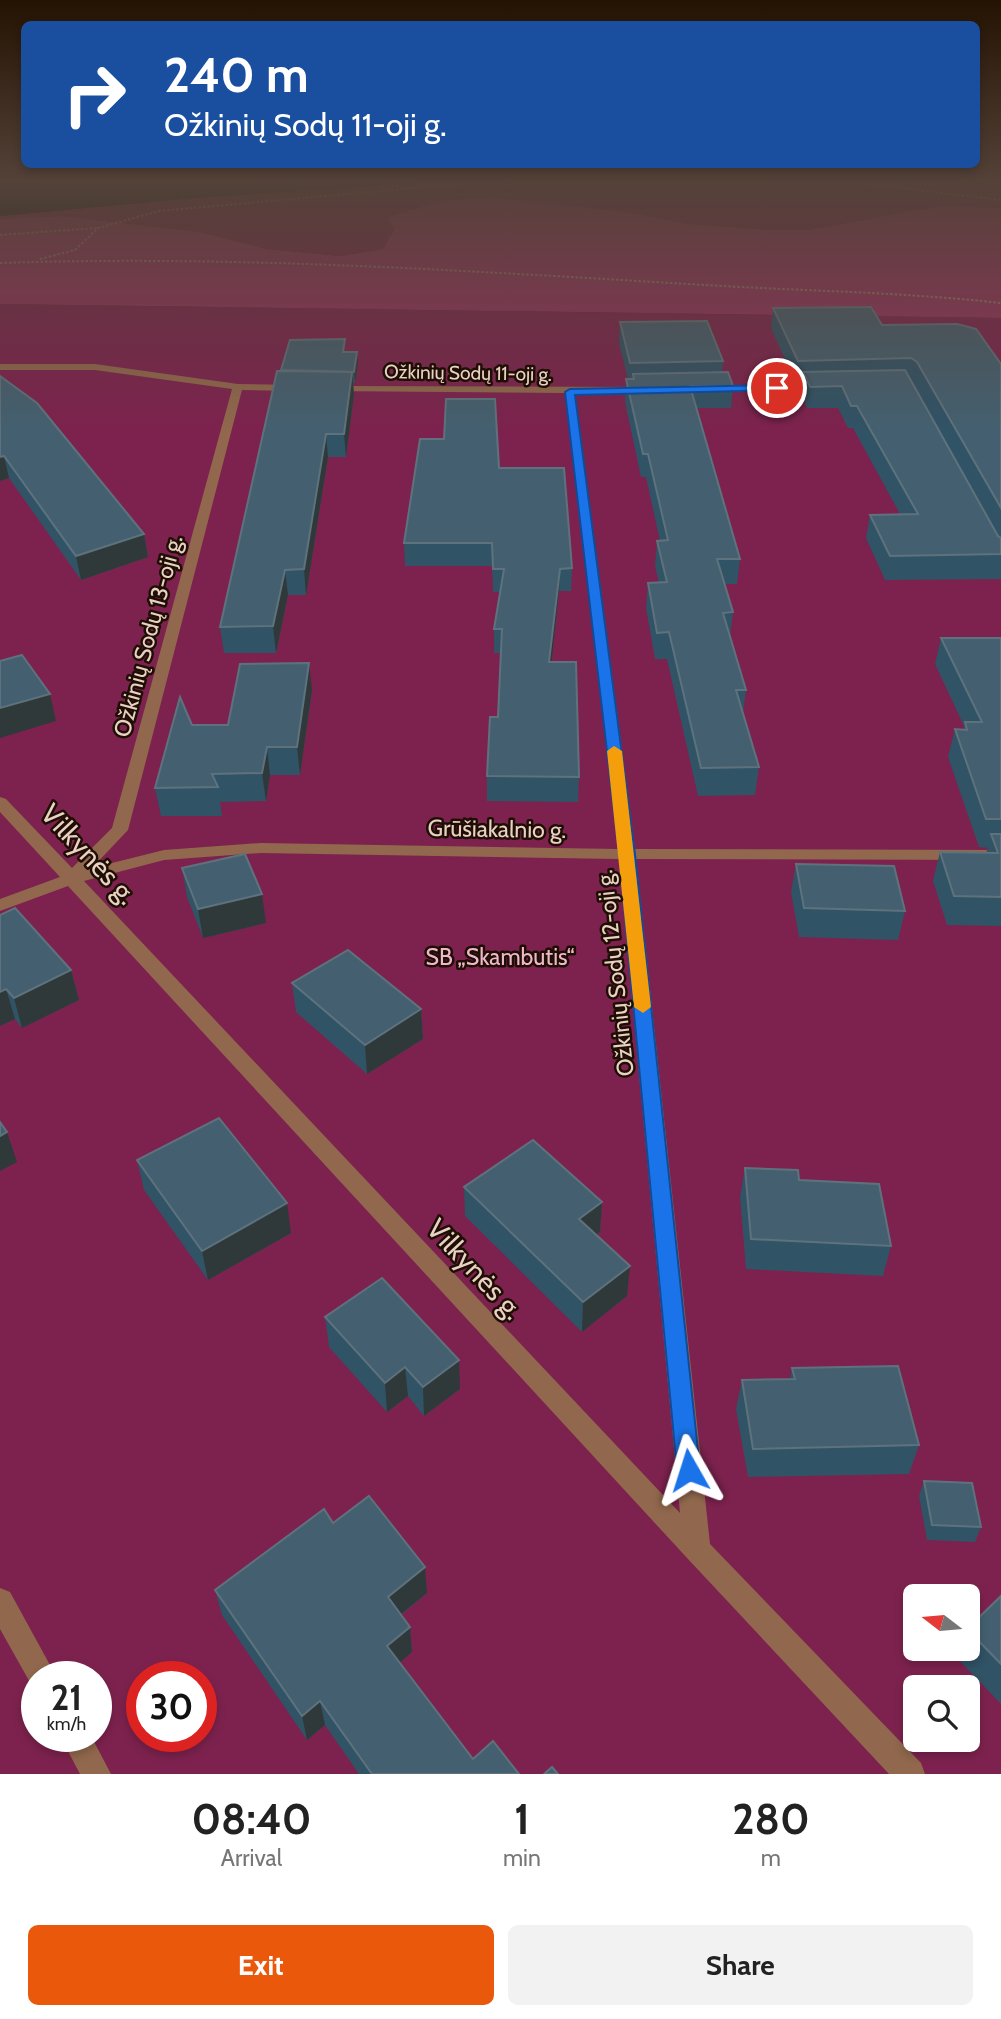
<!DOCTYPE html>
<meta charset="utf-8">
<style>
:root{--surface:#fff;--page:#f2f2f2;--text:#222;--muted:#767676;--accent:#ea580c}
body{margin:0;font-family:Cabin,sans-serif;background:var(--page);color:var(--text);height:100vh;display:flex;flex-direction:column;font-size:26px;white-space:nowrap}
*{box-sizing:border-box;margin:0}
p{font-size:23px;color:var(--muted)}
.icon{flex:none;width:38px;height:38px;fill:none;stroke:currentColor;stroke-width:2;stroke-linecap:round;stroke-linejoin:round}
.map{position:relative;height:1774px;overflow:hidden}
.drawer{display:flex;flex-direction:column;background:var(--surface);flex:1}
.drawer>*{flex:none}
.guide{position:absolute;left:21px;top:21px;width:959px;height:147px;border-radius:10px;box-shadow:0 4px 10px #0003;background:#1a4fa0;color:#fff;overflow:hidden}
.needle{width:46px;rotate:286deg}
.controls{position:absolute;left:903px;top:1584px;display:grid;gap:14px}
.controls a{display:grid;place-items:center;width:77px;height:77px;border-radius:10px;background:var(--surface);box-shadow:0 4px 10px #0003;font-size:35px}
.speed{position:absolute;left:21px;top:1661px;display:flex;gap:14px;font-size:35px;font-weight:700;text-align:center}
.speed>*{display:grid;place-content:center;width:91px;height:91px;border-radius:50%;background:var(--surface);box-shadow:0 4px 10px #0003;line-height:1}
.speed small{font-size:18px;font-weight:400}
.speed .limit{border:10px solid #d22;background:#fff;color:#111}
.pin{position:absolute;display:grid;place-items:center;width:60px;height:60px;color:#fff;margin:-30px;border:4px solid #fff;border-radius:50%;box-shadow:0 2px 7px #0007}
.me{position:absolute;width:77px;margin:-38px;rotate:354deg;stroke-linejoin:round;filter:drop-shadow(0 0 5px #0008)}
.turn{display:flex;align-items:center;gap:24px;height:147px;padding:0 28px;font-size:32px}
.turn .icon{width:91px;height:91px;stroke-width:2.5}
.turn b{display:block;font-size:49px;line-height:60px}
.eta{display:flex;justify-content:space-evenly;align-items:center;height:119px;text-align:center}
.eta b{font-size:42px;font-weight:800;line-height:49px}
.button{display:flex;gap:14px;margin-top:auto;padding:14px 28px}
.button a{flex:1;height:80px;border-radius:10px;background:var(--accent);color:#fff;font-size:28px;font-weight:800;line-height:80px;text-align:center}
.button a+a{background:var(--page);color:var(--text)}
.map>svg:first-child{display:block}
.green{fill:#7d224e;fill-rule:evenodd}
.forest{fill:#993162}
.water{fill:#031611}
.lines{fill:none;stroke-linecap:round;stroke-linejoin:round}
.path{stroke:#997c67;stroke-width:2;stroke-dasharray:2.5 2;stroke-linecap:butt}
.minor{fill:#91684d;fill-rule:evenodd}
.wall{fill:#305366;fill-rule:evenodd}
.shaded-wall{fill:#2f393a}
.building{fill:#446070;stroke:#5e727d;stroke-width:2}
.route{fill:#1a73e8;stroke:#114b97;stroke-width:2}
.slow{fill:#f59e0b}
.labels{text-anchor:middle;dominant-baseline:central;stroke-width:5;stroke-linejoin:round;paint-order:stroke}
.far-street-label{font-size:19px;fill:#e9d2c3;stroke:#1e0e04}
.street-label{font-size:23px;fill:#e9d2c3;stroke:#1e0e04}
.park-label{font-size:23px;fill:#efb7cb;stroke:#1e0e04}
.near-street-label{font-size:28px;fill:#e9d2c3;stroke:#1e0e04}
</style>
<div class="map">
<svg width="1001" height="1774" viewBox="0 0 1001 1774">
<rect width="100%" height="100%" fill="#422003"/>
<!-- green -->
<g class="green">
<polygon points="415,183 1001,183 1001,208 941,206 808,230 771,230 689,224 633,213 387,218 394,229 383,249 340,256 267,249 200,232 62,216 0,219 0,216 183,199"/>
<path d="M0 304 1001 318V1774H0ZM915 1596H968V1648H915ZM37 1676H96V1736H37ZM142 1676H201V1736H142ZM915 1687H968V1740H915Z"/>
</g>
<!-- forest -->
<polygon class="forest" points="491,197 633,213 689,224 771,230 808,230 941,206 1001,208 1001,318 0,304 0,219 62,216 200,232 267,249 340,256 383,249 394,229 387,218 439,201"/>
<!-- water -->
<polygon class="water" points="0,183 415,183 183,199 0,216"/>
<g class="lines">
<!-- path -->
<g class="path">
<polyline points="859,183 1001,200"/>
<polyline points="0,235 97,228"/>
<polyline points="40,259 75,250 98,228 159,211 470,183"/>
<path d="M0 263C236 255 469 271 705 285 804 291 902 292 1001 303"/>
</g>
<!-- minor -->
<g class="minor">
<path d="M0 364H95L238 384 296 385 301 388 296 391 242 390 128 830 92 868 164 850 261 843 618 849 565 393 327 391 326 389 331 386 650 387 655 390 650 393H575L635 849 1001 850V860L636 859 710 1544 921 1763 925 1774H889L688 1559 68 886 0 911V899L60 877 0 812V797L6 799 72 868 112 828 232 389 95 370H0ZM261 853 619 859 680 1513 84 881 164 860Z"/>
<polygon points="825,384 830,387 829,389 709,392 704,389 709,386"/>
<polygon points="0,1588 10,1592 56,1676 37,1676 37,1688 32,1686 0,1629"/>
<polygon points="60,1736 91,1736 111,1774 80,1774"/>
</g>
</g>
<!-- wall -->
<g class="wall">
<path d="M773 308 882 325 1001 364V579L885 580 866 538 870 515 900 514 853 428H848L838 408H807L801 393 802 382H795L771 328ZM912 382 913 383 977 499Z"/>
<polygon points="620,322 723,361 722,372 733,386 731,408 697,408 740,559 737,584 725,584 733,612 730,637 746,690 743,713 759,767 755,795 698,796 667,659 655,659 646,608 648,583 659,583 655,566 657,541 660,541 646,477 641,477 625,402 626,379 628,379 619,343"/>
<polygon points="346,352 358,363 355,383 353,383 354,394 346,457 328,457 306,595 288,595 276,653 224,653 220,627 281,371"/>
<polygon points="0,376 144,534 148,557 81,580 9,478 0,481"/>
<polygon points="499,468 572,568 571,591 559,591 551,662 579,777 578,802 487,801 487,776 498,717 501,653 494,653 494,629 500,592 493,592 492,566 405,566 404,543"/>
<polygon points="941,638 1001,638 1001,926 947,925 933,881 940,852 986,853 988,848 979,847 948,757 955,729 963,730 964,726 935,664"/>
<polygon points="312,690 300,775 270,775 266,801 220,802 222,816 161,816 155,788 192,725 228,725"/>
<polygon points="796,864 905,911 898,940 799,937 791,892"/>
<polygon points="182,868 266,923 203,938 187,897"/>
<polygon points="0,915 71,970 79,1000 22,1028 15,1019 0,1026"/>
<polygon points="292,983 421,1009 423,1039 367,1074 296,1012"/>
<polygon points="137,1160 291,1233 208,1280 144,1190"/>
<polygon points="745,1168 799,1180 891,1246 883,1276 746,1269 740,1197"/>
<polygon points="464,1187 602,1202 600,1232 596,1235 627,1296 582,1332 465,1216"/>
<polygon points="325,1317 460,1389 424,1416 408,1396 387,1412 329,1347"/>
<polygon points="792,1368 919,1445 909,1474 748,1477 736,1409 742,1380 790,1379"/>
<polygon points="924,1481 981,1527 975,1542 927,1540 919,1496"/>
<polygon points="333,1523 427,1593 401,1615 410,1627 412,1652 400,1662 473,1759 519,1774 359,1774 325,1725 307,1740 222,1615 215,1590"/>
<polygon points="1001,1596 1001,1704 955,1656 958,1648 968,1648 968,1628"/>
</g>
<!-- shaded-wall -->
<g class="shaded-wall">
<polygon points="357,352 358,363 355,383 354,372"/>
<polygon points="352,372 354,394 346,457 344,434"/>
<polygon points="326,434 328,457 306,595 304,569"/>
<polygon points="4,456 9,478 0,481 0,457"/>
<polygon points="144,534 148,557 81,580 76,556"/>
<polygon points="560,569 559,591 549,686 549,662"/>
<polygon points="285,570 288,595 276,653 273,626"/>
<polygon points="309,663 312,690 300,775 297,747"/>
<polygon points="50,694 56,721 0,738 0,708"/>
<polygon points="267,747 270,775 266,801 262,773"/>
<polygon points="262,894 266,923 203,938 198,909"/>
<polygon points="71,970 79,1000 22,1028 14,998"/>
<polygon points="6,989 15,1019 0,1026 0,992"/>
<polygon points="421,1009 423,1039 367,1074 365,1045"/>
<polygon points="7,1132 17,1162 0,1171 0,1136"/>
<polygon points="602,1202 600,1232 577,1248 579,1219"/>
<polygon points="287,1203 291,1233 208,1280 202,1251"/>
<polygon points="630,1266 627,1296 582,1332 583,1302"/>
<polygon points="459,1360 460,1389 424,1416 423,1387"/>
<polygon points="405,1367 408,1396 387,1412 385,1383"/>
<polygon points="425,1567 427,1593 390,1623 388,1597"/>
<polygon points="410,1627 412,1652 390,1671 387,1646"/>
<polygon points="320,1701 325,1725 307,1740 302,1716"/>
</g>
<!-- building -->
<g class="building">
<polygon points="871,307 882,325 957,324 976,329 1001,364 1001,508 917,362 911,358 798,361 773,308"/>
<polygon points="707,321 723,361 630,363 620,322"/>
<polygon points="345,339 343,352 357,352 354,372 281,370 290,340"/>
<polygon points="905,370 998,536 1001,538 1001,554 890,556 870,515 918,514 857,406 851,406 842,386 810,387 803,372"/>
<polygon points="277,371 352,372 344,434 326,434 304,569 285,570 273,626 220,627"/>
<polygon points="728,372 733,386 690,386 740,559 717,559 733,612 723,613 746,690 736,690 759,767 701,768 669,632 657,633 648,583 667,582 657,541 668,540 648,454 643,454 626,379 634,379 633,374"/>
<polygon points="0,376 37,403 144,534 76,556 4,456 0,457"/>
<polygon points="446,399 495,399 499,468 564,468 572,568 560,569 549,662 576,662 579,777 487,776 490,717 498,717 502,629 494,629 504,569 493,569 492,543 404,543 420,439 444,439"/>
<polygon points="941,638 1001,638 1001,819 986,819 955,729 967,730 965,722 982,722"/>
<polygon points="22,655 50,694 0,708 0,661"/>
<polygon points="309,663 297,747 267,747 262,773 212,774 218,787 155,788 180,697 192,725 228,725 240,664"/>
<polygon points="991,834 1001,834 1001,897 954,896 940,852 998,853"/>
<polygon points="245,854 262,894 198,909 182,868"/>
<polygon points="796,864 894,866 905,911 804,908"/>
<polygon points="15,908 71,970 14,998 6,989 0,992 0,915"/>
<polygon points="348,950 421,1009 365,1045 292,983"/>
<polygon points="219,1118 287,1203 202,1251 137,1160"/>
<polygon points="0,1122 7,1132 0,1136"/>
<polygon points="533,1140 602,1202 579,1219 630,1266 583,1302 464,1187"/>
<polygon points="745,1168 798,1170 799,1180 879,1184 891,1246 751,1239"/>
<polygon points="382,1278 459,1360 423,1387 405,1367 385,1383 325,1317"/>
<polygon points="898,1366 919,1445 753,1449 742,1380 795,1379 792,1368"/>
<polygon points="924,1481 972,1483 981,1527 932,1525"/>
<polygon points="369,1496 425,1567 388,1597 410,1627 387,1646 473,1759 493,1741 519,1774 372,1774 320,1701 302,1716 215,1590 324,1509 333,1523"/>
<polygon points="1001,1596 1001,1664 968,1630 968,1628"/>
<polygon points="552,1767 558,1774 544,1774"/>
</g>
<!-- sky -->
<linearGradient id="sky" x2="0" y2="1"><stop stop-color="#241202"/><stop offset="0.42" stop-color="#544239"/><stop offset="1" stop-color="#544239" stop-opacity="0"/></linearGradient>
<rect width="1001" height="431" fill="url(#sky)"/>
<!-- route -->
<polygon class="route" points="777,385 781,386 781,390 575,395 635,854 700,1470 697,1478 689,1481 680,1478 677,1470 619,854 565,392 570,389"/>
<!-- slow -->
<polygon class="slow" points="614,746 622,751 651,1007 643,1013 634,1007 607,751"/>
<g class="labels">
<!-- far-street labels -->
<g class="far-street-label">
<text transform="translate(468 373) rotate(1)">Ožkinių Sodų 11-oji g.</text>
</g>
<!-- street labels -->
<g class="street-label">
<text transform="translate(148 636) rotate(-75)">Ožkinių Sodų 13-oji g.</text>
<text transform="translate(497 829) rotate(1)">Grūšiakalnio g.</text>
<text transform="translate(615 973) rotate(-96)">Ožkinių Sodų 12-oji g.</text>
</g>
<!-- park labels -->
<g class="park-label">
<text x="500" y="957">SB „Skambutis“</text>
</g>
<!-- near-street labels -->
<g class="near-street-label">
<text transform="translate(89 854) rotate(47)">Vilkynės g.</text>
<text transform="translate(475 1269) rotate(47)">Vilkynės g.</text>
</g>
</g>
</svg>
<div class="controls">
<a><svg class="needle" viewBox="-14 -14 28 28"><path d="M0-13l5 13h-10z" fill="#e53935"/><path d="M0 13l5-13h-10z" fill="#767676"/></svg></a>
<a><svg class="icon" aria-label="search" viewBox="0 0 24 24"><circle cx="10" cy="10" r="6"/><path d="M15 15l6 6"/></svg></a>
</div>
<div class="speed"><div>21<small>km/h</small></div><div class="limit">30</div></div>
<div class="pin" style="left:777px;top:388px;background:#d93025"><svg class="icon" aria-label="arrive" viewBox="0 0 24 24"><path d="M6 21V4h12l-3 4 3 4H6"/></svg></div>
<svg class="me" style="left:689px;top:1470px" viewBox="-20 -20 40 40"><path d="M0-17L14 15 0 8-14 15z" fill="#1a73e8" stroke="#fff" stroke-width="4"/></svg>
<div class="guide">
<div class="turn"><svg class="icon" aria-label="right" viewBox="0 0 24 24"><path d="M7 20v-9h11M14 6l5 5-5 5"/></svg><div><b>240 m</b>Ožkinių Sodų 11-oji g.</div></div>
</div>
</div>
<section class="drawer">
<div class="eta">
<div><b>08:40</b><p>Arrival</p></div>
<div><b>1</b><p>min</p></div>
<div><b>280</b><p>m</p></div>
</div>
<div class="button"><a>Exit</a><a>Share</a></div>
</section>
